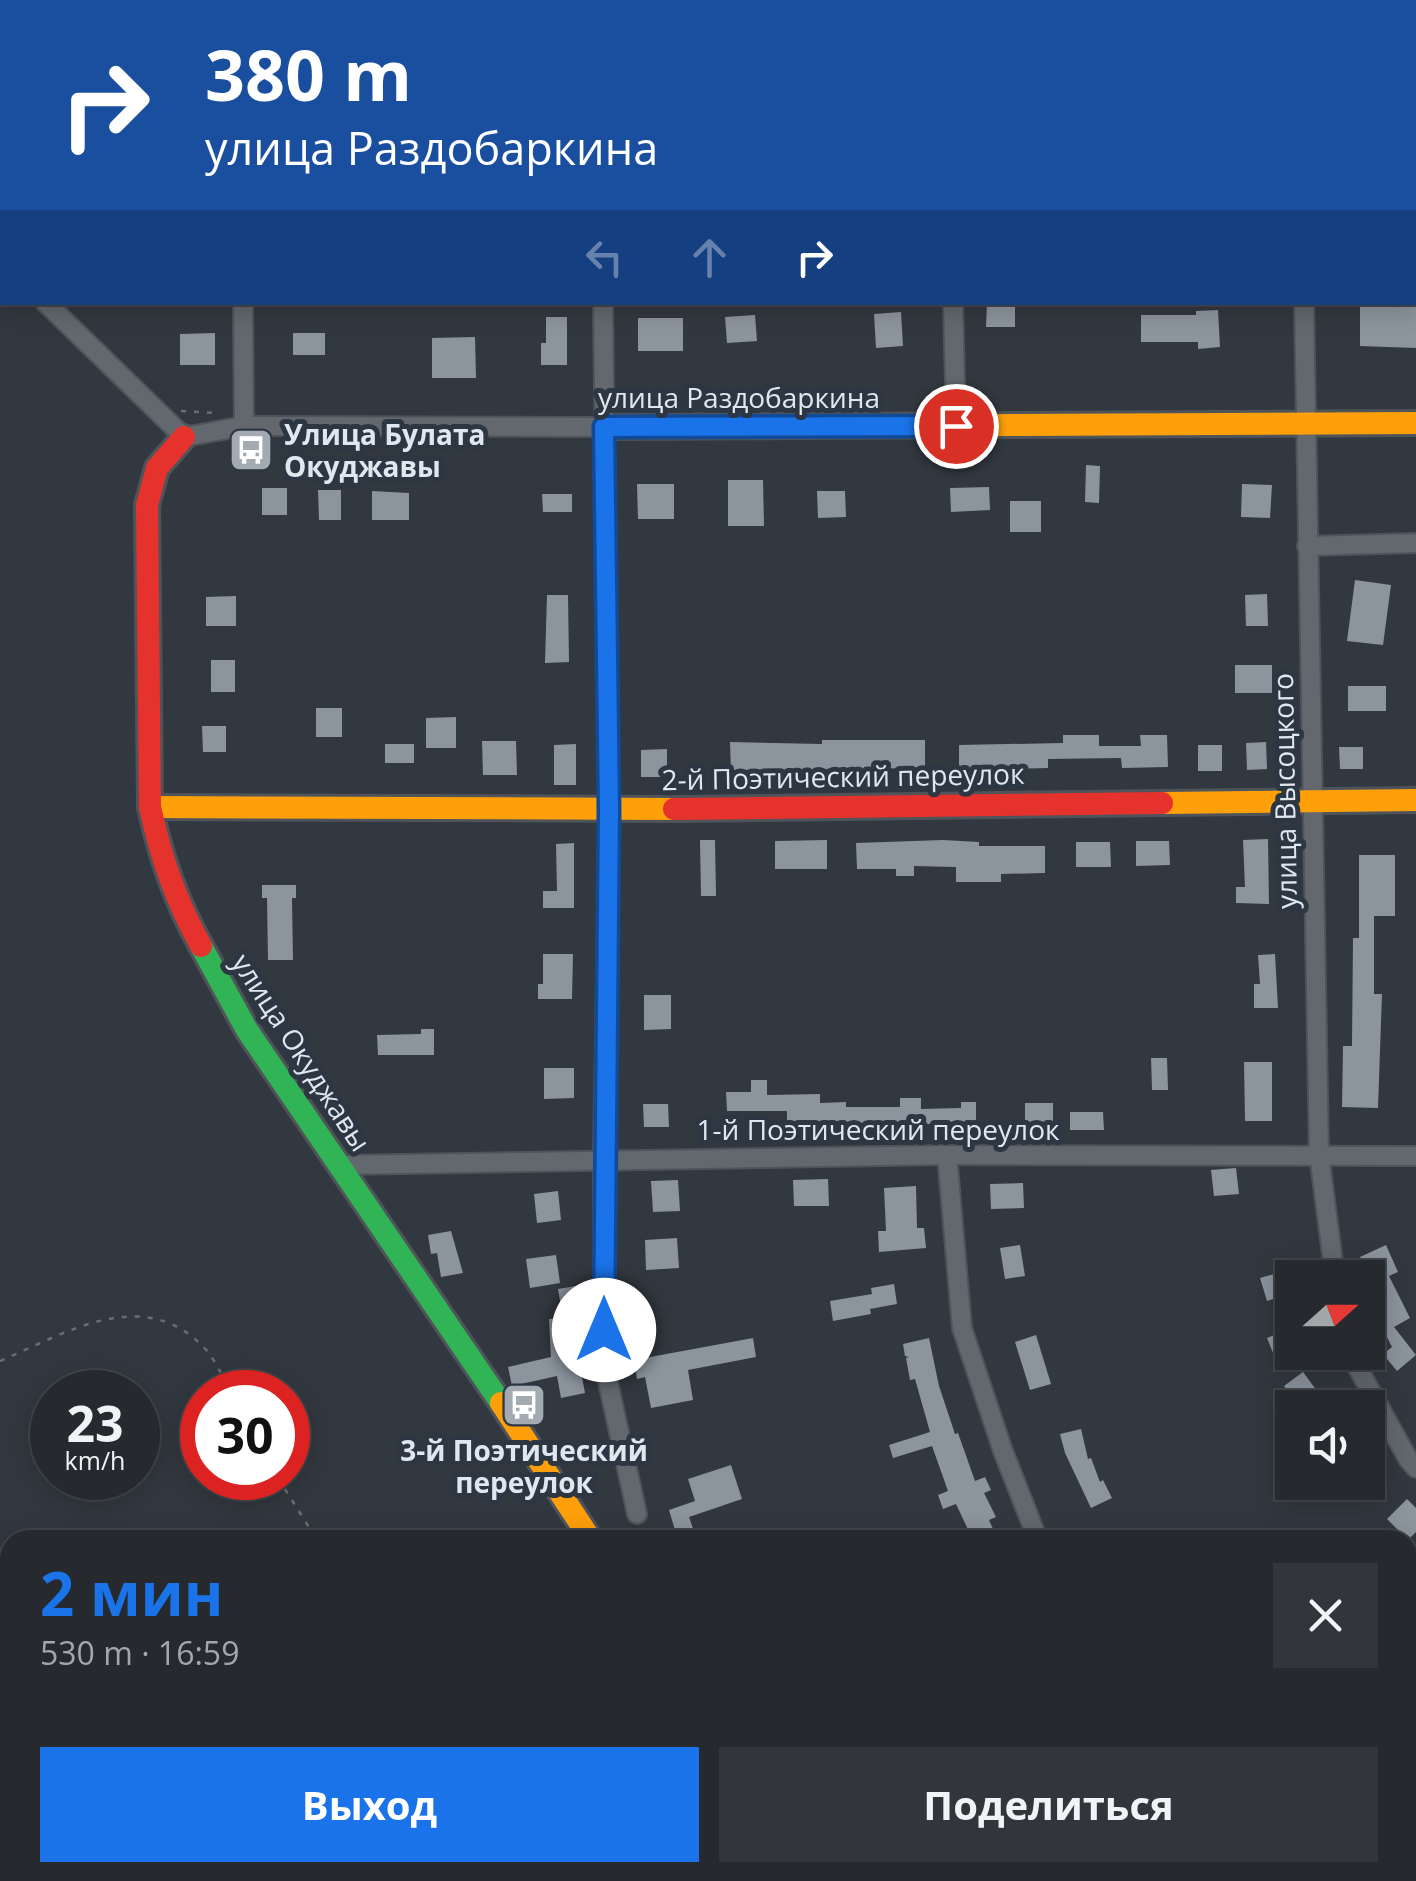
<!DOCTYPE html>
<html lang="ru">
<meta charset="utf-8">
<style>
:root{--surface:#262a2f;--page:#32363b;--text:#f1f3f6;--muted:#a4a7aa;--line:#42464b;--accent:#1a73e8}
body{margin:0;font-family:"Open Sans",sans-serif;background:var(--page);color:var(--text);height:100vh;display:flex;flex-direction:column;font-size:38px;white-space:nowrap}
*{box-sizing:border-box;margin:0}
p{font-size:32px;color:var(--muted)}
.icon{flex:none;width:55px;height:55px;fill:none;stroke:currentColor;stroke-width:2;stroke-linecap:round;stroke-linejoin:round}
.map{position:relative;flex:1;overflow:hidden}
.side{position:absolute;left:0px;top:1530px;width:1418px;height:352px;display:flex;flex-direction:column;background:var(--surface);border-radius:30px 30px 0 0;box-shadow:0 5px 25px #0003,0 0 0 2px var(--line)}
.side>*{flex:none}
.hud{position:absolute;left:0px;top:0px;width:1418px;height:305px;box-shadow:0 5px 25px #0003,0 0 0 2px var(--line);background:#1a4fa0;color:#fff;overflow:hidden}
.needle{width:65px;rotate:69deg}
.fabs{position:absolute;left:1275px;top:1260px;display:grid;gap:20px}
.fabs a{display:grid;place-items:center;width:110px;height:110px;border-radius:0px;background:var(--surface);box-shadow:0 5px 25px #0003,0 0 0 2px var(--line);font-size:50px}
.speed{position:absolute;left:30px;top:1370px;display:flex;gap:20px;font-size:50px;font-weight:700;text-align:center}
.speed>*{display:grid;place-content:center;width:130px;height:130px;border-radius:50%;background:var(--surface);box-shadow:0 5px 25px #0003,0 0 0 2px var(--line);line-height:1}
.speed small{font-size:25px;font-weight:400}
.speed .limit{border:15px solid #d22;background:#fff;color:#111}
.pin{position:absolute;display:grid;place-items:center;width:85px;height:85px;color:#fff;margin:-42px;border:5px solid #fff;border-radius:50%;box-shadow:0 2px 10px #0007}
.me{position:absolute;width:110px;margin:-55px;rotate:0deg;stroke-linejoin:round;filter:drop-shadow(0 0 8px #0008)}
.turn{display:flex;align-items:center;gap:35px;height:210px;padding:0 40px;font-size:45px}
.turn .icon{width:130px;height:130px;stroke-width:2.5}
.turn b{display:block;font-size:70px;line-height:85px}
.lanes{display:flex;align-items:center;height:95px;padding:0 40px;background:#0003;justify-content:center;gap:50px;direction:ltr}
.lanes .off{opacity:.35}
.round{display:grid;place-items:center;flex:none;width:105px;height:105px;border-radius:0px;background:var(--page)}
.headline{display:flex;align-items:center;justify-content:space-between;height:170px;padding:0 40px}
h1{font-size:60px;font-weight:700;line-height:75px;color:var(--accent)}
.action{display:flex;gap:20px;margin-top:auto;padding:20px 40px}
.action a{flex:1;height:115px;border-radius:0px;background:var(--accent);color:#fff;font-size:40px;font-weight:700;line-height:115px;text-align:center}
.action a+a{background:var(--page);color:var(--text)}
.map>svg:first-child{display:block}
.building{fill:#8c949e}
.lines{fill:none;stroke-linecap:round;stroke-linejoin:round}
.street-casing{stroke:#4f545a;stroke-width:22}
.fast-casing{stroke:#4f545a;stroke-width:28}
.slow-casing{stroke:#4f545a;stroke-width:28}
.jam-casing{stroke:#4f545a;stroke-width:28}
.path{stroke:#696e72;stroke-width:2.5;stroke-dasharray:5 8;stroke-linecap:butt}
.street{stroke:#62686d;stroke-width:18}
.fast{stroke:#30b455;stroke-width:22}
.slow{stroke:#ff9f0a;stroke-width:22}
.jam{stroke:#e5322d;stroke-width:22}
.route-casing{stroke:#114b97;stroke-width:25}
.route{stroke:#1a73e8;stroke-width:18}
.labels{text-anchor:middle;dominant-baseline:central;stroke-width:10;stroke-linejoin:round;paint-order:stroke}
.street-label{font-size:28px;fill:#e0e7ef;stroke:#2d3744}
.poi-label{font-size:28px;font-weight:bold;fill:#e0e7ef;stroke:#2d3744;text-anchor:start}
</style>
<div class="map">
<svg width="1416" height="1881" viewBox="0 0 1416 1881">
<rect width="100%" height="100%" fill="#32383f"/>
<!-- building -->
<g class="building">
<polygon points="987,302 1015,302 1015,327 986,327"/>
<polygon points="1400,302 1416,302 1416,348 1360,346 1360,307 1400,307"/>
<polygon points="1218,310 1220,347 1198,349 1198,342 1141,342 1141,315 1196,315 1196,311"/>
<polygon points="901,312 903,346 876,348 874,314"/>
<polygon points="755,315 757,341 727,343 725,317"/>
<polygon points="546,317 567,317 567,365 541,365 541,343 546,343"/>
<rect x="638" y="318" width="45" height="33"/>
<polygon points="215,333 215,365 180,365 180,334"/>
<rect x="293" y="333" width="32" height="22"/>
<polygon points="475,337 476,378 432,378 432,338"/>
<polygon points="1086,465 1100,466 1099,503 1085,502"/>
<polygon points="728,480 763,480 764,526 728,526"/>
<polygon points="637,484 674,484 674,519 638,519"/>
<polygon points="1242,484 1272,485 1270,518 1241,517"/>
<polygon points="989,487 990,510 951,512 950,488"/>
<rect x="262" y="488" width="25" height="27"/>
<polygon points="318,490 341,490 341,520 319,520"/>
<polygon points="372,491 409,493 409,520 372,520"/>
<polygon points="817,491 845,491 846,517 818,518"/>
<polygon points="542,494 572,494 572,512 543,512"/>
<rect x="1010" y="501" width="31" height="31"/>
<polygon points="1355,580 1391,585 1383,645 1347,641"/>
<polygon points="1267,594 1268,626 1246,626 1245,595"/>
<polygon points="547,595 568,595 569,662 545,663"/>
<polygon points="236,596 236,626 206,626 206,597"/>
<rect x="211" y="660" width="24" height="32"/>
<rect x="1235" y="665" width="37" height="28"/>
<rect x="1348" y="686" width="38" height="25"/>
<rect x="316" y="708" width="26" height="29"/>
<polygon points="456,717 456,748 426,748 426,718"/>
<polygon points="202,726 226,726 226,752 203,752"/>
<polygon points="1063,735 1099,735 1099,746 1141,746 1140,735 1167,735 1168,767 1122,768 1121,758 1048,759 1048,768 959,770 959,745 1063,743"/>
<polygon points="822,740 925,740 925,768 763,770 763,774 731,774 730,742 822,744"/>
<polygon points="482,741 516,741 517,775 483,775"/>
<polygon points="1266,742 1267,769 1247,770 1246,743"/>
<rect x="385" y="744" width="29" height="19"/>
<polygon points="576,744 576,785 554,785 554,745"/>
<rect x="1198" y="745" width="24" height="26"/>
<polygon points="1339,747 1363,747 1363,769 1340,769"/>
<polygon points="667,749 667,777 641,777 641,750"/>
<polygon points="1268,839 1269,904 1236,903 1236,887 1245,887 1243,840"/>
<polygon points="700,840 715,840 716,896 701,896"/>
<polygon points="827,840 827,869 775,869 775,841"/>
<polygon points="943,840 979,842 979,846 1045,846 1045,873 1001,874 1001,882 956,882 956,867 914,866 914,876 896,876 896,869 857,869 856,843"/>
<polygon points="1136,841 1169,841 1170,865 1136,866"/>
<polygon points="1076,842 1110,842 1111,867 1076,867"/>
<polygon points="574,843 574,908 543,908 543,891 557,891 556,844"/>
<polygon points="1359,855 1395,855 1395,916 1374,916 1374,994 1382,994 1378,1108 1342,1107 1343,1046 1352,1046 1353,938 1359,938"/>
<polygon points="262,885 296,885 296,898 292,898 293,960 268,960 267,898 262,898"/>
<polygon points="543,954 573,954 572,999 538,999 538,984 543,984"/>
<polygon points="1275,954 1278,1008 1254,1008 1254,984 1260,984 1258,955"/>
<polygon points="644,995 671,995 671,1029 644,1030"/>
<polygon points="421,1029 434,1029 434,1055 378,1055 377,1035 421,1034"/>
<polygon points="1151,1058 1167,1058 1168,1090 1152,1090"/>
<polygon points="1244,1062 1272,1062 1272,1121 1245,1121"/>
<polygon points="544,1068 574,1068 574,1098 544,1099"/>
<polygon points="751,1080 767,1080 767,1095 820,1094 820,1103 846,1102 846,1107 900,1107 900,1098 921,1098 921,1109 961,1108 961,1102 976,1102 976,1130 934,1129 934,1124 882,1124 882,1132 859,1132 859,1127 838,1127 838,1121 787,1121 787,1111 727,1111 726,1092 751,1092"/>
<rect x="1025" y="1103" width="28" height="19"/>
<polygon points="643,1104 668,1104 669,1127 644,1127"/>
<polygon points="1070,1112 1103,1112 1104,1130 1070,1130"/>
<polygon points="1236,1168 1239,1194 1214,1196 1211,1170"/>
<polygon points="828,1179 829,1206 794,1206 793,1180"/>
<polygon points="678,1180 680,1211 653,1212 651,1181"/>
<polygon points="1023,1183 1024,1208 991,1209 990,1184"/>
<polygon points="916,1186 917,1228 924,1228 926,1248 879,1252 878,1231 886,1231 884,1188"/>
<polygon points="558,1191 561,1220 537,1223 534,1194"/>
<polygon points="451,1231 463,1273 441,1277 437,1253 431,1254 428,1235"/>
<polygon points="677,1238 679,1268 646,1270 645,1240"/>
<polygon points="1020,1245 1025,1276 1005,1279 1000,1248"/>
<polygon points="1386,1245 1398,1272 1389,1276 1410,1318 1394,1327 1416,1355 1397,1371 1383,1354 1392,1347 1372,1308 1381,1304 1360,1257"/>
<polygon points="556,1255 560,1283 530,1288 526,1259"/>
<polygon points="1288,1270 1292,1293 1267,1301 1260,1278"/>
<polygon points="894,1284 897,1304 870,1309 871,1314 833,1321 830,1301 872,1294 871,1288"/>
<polygon points="582,1285 585,1298 575,1300 580,1367 585,1393 561,1398 557,1376 512,1386 508,1367 551,1357 549,1319 563,1318 558,1289"/>
<polygon points="1292,1328 1292,1357 1277,1363 1267,1338"/>
<polygon points="1036,1335 1051,1384 1030,1390 1015,1342"/>
<polygon points="753,1338 756,1357 688,1370 693,1400 651,1408 645,1377 637,1379 634,1360"/>
<polygon points="929,1338 939,1386 955,1434 958,1433 975,1481 985,1477 991,1490 984,1493 996,1517 989,1520 998,1540 973,1540 956,1504 943,1509 938,1495 948,1491 932,1446 893,1458 889,1445 930,1432 915,1379 910,1380 906,1358 909,1357 905,1356 903,1344"/>
<polygon points="1303,1372 1317,1391 1298,1405 1284,1386"/>
<polygon points="1081,1429 1088,1459 1091,1458 1100,1482 1103,1480 1112,1498 1091,1508 1065,1453 1060,1434"/>
<polygon points="731,1465 742,1499 689,1517 697,1540 678,1540 669,1510 695,1501 688,1479"/>
<polygon points="1407,1499 1416,1508 1416,1532 1408,1540 1387,1519"/>
</g>
<g class="lines">
<defs>
<g id="street">
<polyline points="26,0 26,2"/>
<polyline points="240,0 240,2"/>
<polyline points="600,0 600,2"/>
<polyline points="947,0 947,2"/>
<polyline points="1302,0 1302,2"/>
<polyline points="0,287 2,288"/>
<polyline points="45,302 184,437 244,426 604,427"/>
<polyline points="243,302 244,426"/>
<polyline points="603,302 609,810 603,1158 604,1364 637,1514"/>
<polyline points="953,302 956,426"/>
<polyline points="1304,302 1319,1154 1335,1278"/>
<polyline points="1307,546 1416,543"/>
<polyline points="947,1155 962,1328 1003,1451 1038,1540"/>
<polyline points="340,1165 947,1155 1416,1156"/>
<polyline points="1349,1352 1408,1459 1416,1468"/>
<polyline points="1408,1750 1416,1742"/>
<polyline points="807,1872 813,1881"/>
<polyline points="1272,1881 1281,1872"/>
</g>
<polyline id="fast" points="201,946 247,1030 501,1403"/>
<g id="slow">
<polyline points="604,427 1416,423"/>
<polyline points="1162,803 1416,800"/>
<polyline points="150,807 674,809"/>
<polyline points="501,1403 591,1540"/>
</g>
<g id="jam">
<path d="M184 437 157 468 147 505 150 807C160 855 177 903 201 946"/>
<polyline points="674,809 1162,803"/>
</g>
</defs>
<!-- street casing -->
<use href="#street" class="street-casing"/>
<!-- fast casing -->
<use href="#fast" class="fast-casing"/>
<!-- slow casing -->
<use href="#slow" class="slow-casing"/>
<!-- jam casing -->
<use href="#jam" class="jam-casing"/>
<!-- path -->
<g class="path">
<polyline points="181,411 218,413"/>
<path d="M0 1361C68 1332 147 1282 208 1352 217 1364 224 1380 232 1392"/>
<polyline points="278,1478 317,1540"/>
<polyline points="485,1872 488,1881"/>
<polyline points="595,1872 595,1881"/>
</g>
<!-- street -->
<use href="#street" class="street"/>
<!-- fast -->
<use href="#fast" class="fast"/>
<!-- slow -->
<use href="#slow" class="slow"/>
<!-- jam -->
<use href="#jam" class="jam"/>
</g>
<g class="lines">
<defs>
<polyline id="route" points="604,1330 609,810 604,427 956,426"/>
</defs>
<!-- route casing -->
<use href="#route" class="route-casing"/>
<!-- route -->
<use href="#route" class="route"/>
</g>
<!-- icons -->
<defs>
<symbol id="bus-square" viewBox="-11 -11 22 22"><rect x="-9" y="-9" width="18" height="18" rx="4" fill="#a3aab1" stroke="#2d3744"/><path d="M-5-6H5V4H4V6H2V4H-2V6H-4V4H-5ZM-3.5-4V0h7V-4ZM-3.5 1.2v1.5H-2V1.2ZM2 1.2v1.5H3.5V1.2Z" fill="#fff"/></symbol>
</defs>
<g fill-rule="evenodd">
<use href="#bus-square" x="226" y="425" width="50" height="50"/>
<use href="#bus-square" x="499" y="1380" width="50" height="50"/>
</g>
<g class="labels">
<!-- street labels -->
<g class="street-label">
<text x="739" y="397">улица Раздобаркина</text>
<text transform="translate(843 776) rotate(-1)">2-й Поэтический переулок</text>
<text transform="translate(1284 791) rotate(-91)">улица Высоцкого</text>
<text transform="translate(302 1052) rotate(57)">улица Окуджавы</text>
<text x="878" y="1129">1-й Поэтический переулок</text>
</g>
<!-- poi labels -->
<g class="poi-label">
<text x="284" y="434">Улица Булата<tspan x="284" dy="32">Окуджавы</tspan></text>
<text x="524" y="1450" text-anchor="middle">3-й Поэтический<tspan x="524" dy="32">переулок</tspan></text>
</g>
</g>
</svg>
<div class="fabs">
<a><svg class="needle" viewBox="-14 -14 28 28"><path d="M0-13l5 13h-10z" fill="#e53935"/><path d="M0 13l5-13h-10z" fill="#a4a7aa"/></svg></a>
<a><svg class="icon" aria-label="sound" viewBox="0 0 24 24"><path d="M4 9h4l5-4v14l-5-4H4zM17 9q2 3 0 6"/></svg></a>
</div>
<div class="speed"><div>23<small>km/h</small></div><div class="limit">30</div></div>
<div class="pin" style="left:956px;top:426px;background:#d93025"><svg class="icon" aria-label="arrive" viewBox="0 0 24 24"><path d="M6 21V4h12l-3 4 3 4H6"/></svg></div>
<svg class="me" style="left:604px;top:1330px" viewBox="-20 -20 40 40"><circle r="19" fill="#fff"/><path d="M0-13L10 11 0 6-10 11z" fill="#1a73e8"/></svg>
<div class="hud">
<div class="turn"><svg class="icon" aria-label="right" viewBox="0 0 24 24"><path d="M7 20v-9h11M14 6l5 5-5 5"/></svg><div><b>380 m</b>улица Раздобаркина</div></div>
<div class="lanes"><svg class="icon off" aria-label="left" viewBox="0 0 24 24"><path d="M17 20v-9H6M10 6l-5 5 5 5"/></svg><svg class="icon off" aria-label="ahead" viewBox="0 0 24 24"><path d="M12 20V5M6 11l6-6 6 6"/></svg><svg class="icon" aria-label="right" viewBox="0 0 24 24"><path d="M7 20v-9h11M14 6l5 5-5 5"/></svg></div>
</div>
<section class="side">
<div class="headline"><div><h1>2 мин</h1><p>530 m · 16:59</p></div><a class="round"><svg class="icon" aria-label="close" viewBox="0 0 24 24"><path d="M6 6l12 12M18 6L6 18"/></svg></a></div>
<div class="action"><a>Выход</a><a>Поделиться</a></div>
</section>
</div>
